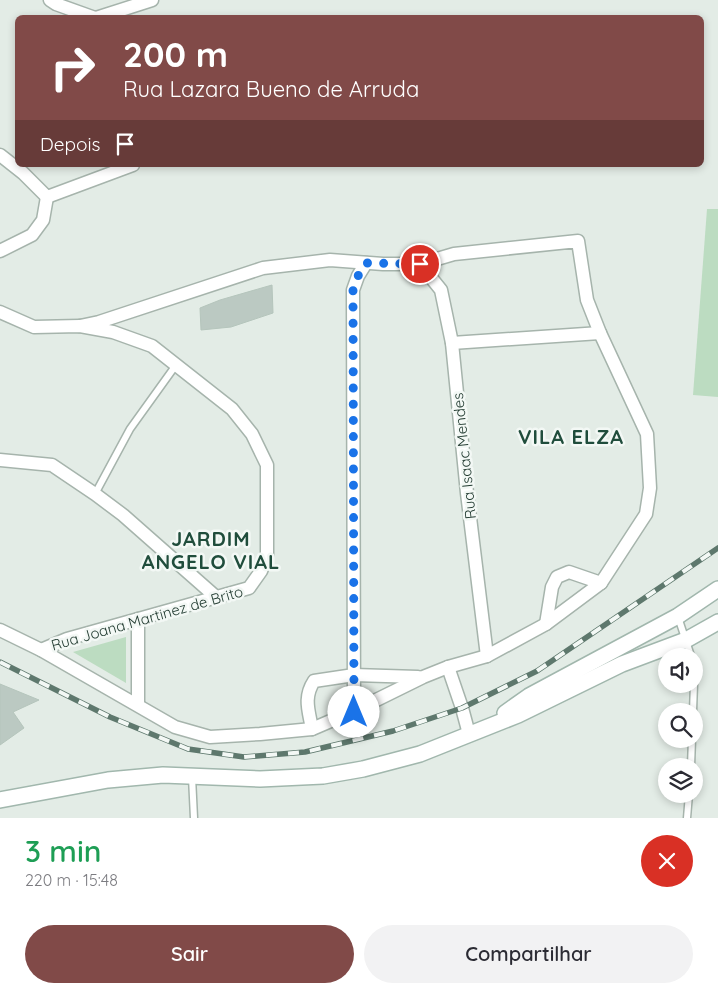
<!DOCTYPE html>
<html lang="pt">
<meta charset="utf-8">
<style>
:root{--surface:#fff;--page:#f2f2f3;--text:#2b2b33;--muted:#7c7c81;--accent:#814a48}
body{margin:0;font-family:Quicksand,sans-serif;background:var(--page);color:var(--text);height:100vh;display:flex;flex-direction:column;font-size:19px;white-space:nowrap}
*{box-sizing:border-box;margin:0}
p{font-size:16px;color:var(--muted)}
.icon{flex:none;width:28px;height:28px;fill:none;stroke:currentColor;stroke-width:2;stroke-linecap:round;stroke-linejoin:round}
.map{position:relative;height:818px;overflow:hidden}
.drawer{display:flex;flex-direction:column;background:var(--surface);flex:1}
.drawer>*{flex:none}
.guide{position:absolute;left:15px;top:15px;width:689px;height:152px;border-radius:8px;box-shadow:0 2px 8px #0003;background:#814a48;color:#fff;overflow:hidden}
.tools{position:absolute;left:658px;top:648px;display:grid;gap:10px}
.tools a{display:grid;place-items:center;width:45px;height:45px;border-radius:50%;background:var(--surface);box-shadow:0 2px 8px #0003;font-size:25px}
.pin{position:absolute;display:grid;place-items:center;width:42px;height:42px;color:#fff;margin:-21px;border:2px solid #fff;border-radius:50%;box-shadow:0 1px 5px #0007}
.me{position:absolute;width:55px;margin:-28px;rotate:0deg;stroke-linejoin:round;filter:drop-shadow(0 0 4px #0008)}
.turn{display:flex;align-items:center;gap:18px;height:105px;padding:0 25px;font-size:22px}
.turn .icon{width:65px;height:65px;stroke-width:2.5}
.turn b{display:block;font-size:35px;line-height:42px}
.then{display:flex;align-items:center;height:48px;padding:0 25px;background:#0003;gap:10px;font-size:19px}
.round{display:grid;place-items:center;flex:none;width:52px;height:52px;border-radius:26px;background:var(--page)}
.overview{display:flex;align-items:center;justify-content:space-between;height:85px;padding:0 25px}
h1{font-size:30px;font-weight:600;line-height:38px;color:#1e9e55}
.button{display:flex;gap:10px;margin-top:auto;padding:10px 25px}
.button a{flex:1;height:58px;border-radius:30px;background:var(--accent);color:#fff;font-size:20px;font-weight:600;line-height:58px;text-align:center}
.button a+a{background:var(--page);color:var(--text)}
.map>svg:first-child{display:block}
.green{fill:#bcdcc1}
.building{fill:#bbc9c2;stroke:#b5c5bc}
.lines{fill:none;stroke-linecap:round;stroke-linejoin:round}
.lane-casing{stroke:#a6b4ac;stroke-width:9}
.street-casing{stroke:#a6b4ac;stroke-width:15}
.secondary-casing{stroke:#a1b7ad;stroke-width:18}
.lane{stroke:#fff;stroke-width:6}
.street{stroke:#fff;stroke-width:12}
.secondary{stroke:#fff;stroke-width:15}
.rail-casing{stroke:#5e786d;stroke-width:5.5}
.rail{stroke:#f3f8f5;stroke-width:4;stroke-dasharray:11;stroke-linecap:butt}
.route{stroke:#1a73e8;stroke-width:9;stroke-dasharray:0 16.2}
.labels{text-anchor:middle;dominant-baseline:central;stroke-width:5;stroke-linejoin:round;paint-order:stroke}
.street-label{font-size:15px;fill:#233c32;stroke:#f3f8f5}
.district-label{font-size:20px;font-weight:bold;letter-spacing:1px;fill:#204d3c;stroke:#f3f8f5}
</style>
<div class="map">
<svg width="718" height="818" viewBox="0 0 718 818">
<rect width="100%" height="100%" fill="#e3ece6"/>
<!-- green -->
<g class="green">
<polygon points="707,209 718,209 718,397 693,395"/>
<polygon points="126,637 126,683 73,652"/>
</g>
<!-- building -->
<g class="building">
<polygon points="272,285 273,313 231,327 201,330 200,308 220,300"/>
<polygon points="0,684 39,700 13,712 24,728 0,745"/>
</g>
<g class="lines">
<defs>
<g id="lane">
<polyline points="95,494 130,429 176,365"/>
<polyline points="678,617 691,656"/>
<polyline points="693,711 694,684"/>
<polyline points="691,766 692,739"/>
<polyline points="192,777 194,818"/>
<polyline points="687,818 689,794"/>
</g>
<g id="street">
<polyline points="50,0 56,4 95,18"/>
<polyline points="96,18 152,0"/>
<polyline points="0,155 23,173 47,197"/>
<polyline points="47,197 133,165"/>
<polyline points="0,251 32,235 43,220 47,197"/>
<polyline points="420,264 441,290 452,343 467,493 487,656"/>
<polyline points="0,312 34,327 80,326 113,332 152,346 232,409 252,434 267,465 267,555 261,571 249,588 67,639 41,650"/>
<polyline points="452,343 600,333"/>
<polyline points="0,460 52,465 95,494 123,515 216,597"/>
<polyline points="546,624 552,587 557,577 569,572 601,583"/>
<polyline points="0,630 41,650 175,727 210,737 260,734 312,729 354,711 423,677 448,667 487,656 546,624 601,583 646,514 650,488 647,434 600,333 587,300 578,241 454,254 420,264 383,264 330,260 263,268 99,322 80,326"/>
<polyline points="448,667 462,708 469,734"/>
<polyline points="138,704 138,619"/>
<polyline points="354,711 353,290 358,276 366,263"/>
<path d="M312 729C309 711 303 698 314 681L354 675 418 677"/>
</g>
<g id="secondary">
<polyline points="505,713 529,696 678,616 718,589"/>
<polyline points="0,800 108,780 163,775 260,779 323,776 363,769 420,754 518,715 622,664 686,640 718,622"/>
</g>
</defs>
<!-- lane casing -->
<use href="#lane" class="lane-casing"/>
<!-- street casing -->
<use href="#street" class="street-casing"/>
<!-- secondary casing -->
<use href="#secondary" class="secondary-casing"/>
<!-- lane -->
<use href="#lane" class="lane"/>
<!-- street -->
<use href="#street" class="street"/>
<!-- secondary -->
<use href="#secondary" class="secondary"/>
<defs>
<polyline id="rail" points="0,662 110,717 188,749 244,757 305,752 393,731 462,708 537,671 718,548"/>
</defs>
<!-- rail casing -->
<use href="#rail" class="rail-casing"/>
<!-- rail -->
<use href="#rail" class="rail"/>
</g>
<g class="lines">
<!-- route -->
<polyline class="route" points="354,712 353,290 358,276 366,263 420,264"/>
</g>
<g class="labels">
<!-- street labels -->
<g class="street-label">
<text transform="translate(464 456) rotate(-96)">Rua Isaac Mendes</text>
<text transform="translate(147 618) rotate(-16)">Rua Joana Martinez de Brito</text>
</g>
<!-- district labels -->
<g class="district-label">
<text x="571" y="436">VILA ELZA</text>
<text x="211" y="538">JARDIM<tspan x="211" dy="23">ANGELO VIAL</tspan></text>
</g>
</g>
</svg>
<div class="tools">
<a><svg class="icon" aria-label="sound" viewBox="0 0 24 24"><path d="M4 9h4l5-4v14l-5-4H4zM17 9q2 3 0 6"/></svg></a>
<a><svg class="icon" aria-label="search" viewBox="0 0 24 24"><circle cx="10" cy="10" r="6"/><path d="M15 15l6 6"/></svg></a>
<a><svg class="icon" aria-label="layers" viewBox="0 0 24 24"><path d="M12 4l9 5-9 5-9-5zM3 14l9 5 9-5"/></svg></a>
</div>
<div class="pin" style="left:420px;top:264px;background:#d93025"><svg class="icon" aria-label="arrive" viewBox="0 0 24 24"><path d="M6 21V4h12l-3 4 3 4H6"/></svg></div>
<svg class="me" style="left:354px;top:712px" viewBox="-20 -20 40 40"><circle r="19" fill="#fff"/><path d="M0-13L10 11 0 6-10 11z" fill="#1a73e8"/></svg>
<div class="guide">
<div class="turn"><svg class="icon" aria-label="right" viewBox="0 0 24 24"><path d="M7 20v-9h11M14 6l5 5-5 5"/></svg><div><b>200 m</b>Rua Lazara Bueno de Arruda</div></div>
<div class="then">Depois<svg class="icon" aria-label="arrive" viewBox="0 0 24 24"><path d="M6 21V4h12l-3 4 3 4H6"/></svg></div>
</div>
</div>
<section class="drawer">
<div class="overview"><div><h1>3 min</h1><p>220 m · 15:48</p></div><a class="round" style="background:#d93025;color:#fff"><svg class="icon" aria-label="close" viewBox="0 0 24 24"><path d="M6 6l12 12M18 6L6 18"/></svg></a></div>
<div class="button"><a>Sair</a><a>Compartilhar</a></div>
</section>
